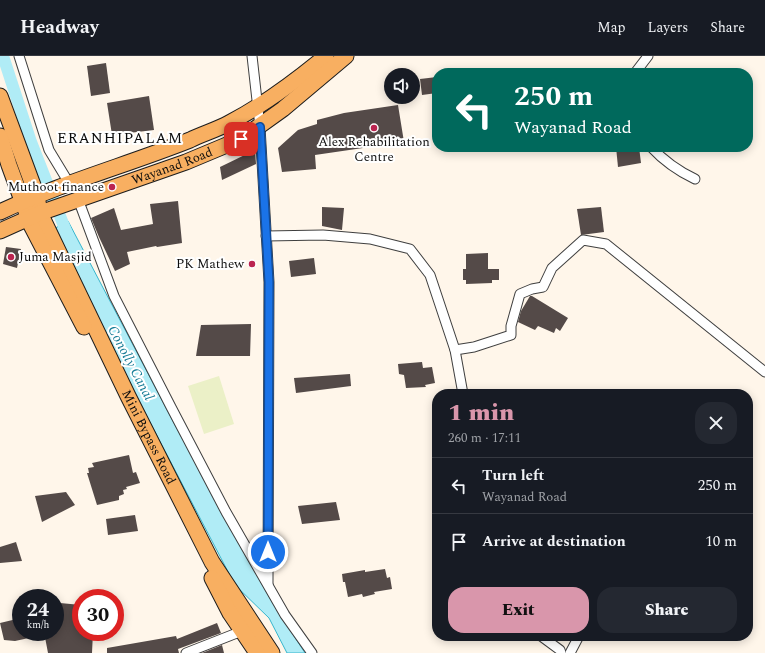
<!DOCTYPE html>
<meta charset="utf-8">
<style>
:root{--surface:#171b24;--page:#242831;--text:#f1f3f6;--muted:#9ea1a6;--line:#363941;--accent:#d996ab}
body{margin:0;font-family:Spectral,serif;background:var(--page);color:var(--text);height:100vh;display:flex;flex-direction:column;font-size:15px;white-space:nowrap}
*{box-sizing:border-box;margin:0}
p{font-size:13px;color:var(--muted)}
.icon{flex:none;width:22px;height:22px;fill:none;stroke:currentColor;stroke-width:2;stroke-linecap:round;stroke-linejoin:round}
.map{position:relative;flex:1;overflow:hidden}
.drawer{position:absolute;left:432px;top:333px;width:321px;height:252px;display:flex;flex-direction:column;background:var(--surface);border-radius:16px;box-shadow:0 2px 10px #0003}
.drawer>*{flex:none}
.guide{position:absolute;left:432px;top:12px;width:321px;height:84px;border-radius:16px;box-shadow:0 2px 10px #0003;background:#00695c;color:#fff;overflow:hidden}
.tools{position:absolute;left:384px;top:12px;display:grid;gap:8px}
.tools a{display:grid;place-items:center;width:36px;height:36px;border-radius:50%;background:var(--surface);box-shadow:0 2px 10px #0003;font-size:20px}
.speed{position:absolute;left:12px;top:533px;display:flex;gap:8px;font-size:20px;font-weight:700;text-align:center}
.speed>*{display:grid;place-content:center;width:52px;height:52px;border-radius:50%;background:var(--surface);box-shadow:0 2px 10px #0003;line-height:1}
.speed small{font-size:10px;font-weight:400}
.speed .limit{border:6px solid #d22;background:#fff;color:#111}
.pin{position:absolute;display:grid;place-items:center;width:34px;height:34px;color:#fff;margin:-17px;border-radius:8px;box-shadow:0 2px 6px #0006}
.me{position:absolute;width:44px;margin:-22px;rotate:0deg;stroke-linejoin:round;filter:drop-shadow(0 0 3px #0008)}
.turn{display:flex;align-items:center;gap:14px;height:84px;padding:0 16px;font-size:18px}
.turn .icon{width:52px;height:52px;stroke-width:2.5}
.turn b{display:block;font-size:28px;line-height:34px}
.round{display:grid;place-items:center;flex:none;width:42px;height:42px;border-radius:16px;background:var(--page)}
.headline{display:flex;align-items:center;justify-content:space-between;height:68px;padding:0 16px}
h1{font-size:24px;font-weight:800;line-height:30px;color:var(--accent)}
.button{display:flex;gap:8px;margin-top:auto;padding:8px 16px}
.button a{flex:1;height:46px;border-radius:16px;background:var(--accent);color:#111;font-size:16px;font-weight:800;line-height:46px;text-align:center}
.button a+a{background:var(--page);color:var(--text)}
ul{padding:0;list-style:none}
li{display:flex;align-items:center;gap:12px;height:56px;padding:0 16px;border-top:1px solid var(--line)}
li div{flex:1}
li b{display:block;font-size:15px}
li em{font-style:normal}
header{display:flex;align-items:center;gap:24px;box-sizing:border-box;height:56px;padding:0 20px;background:var(--surface);border-bottom:1px solid var(--line)}
header strong{font-size:19px}
nav{display:flex;gap:22px;margin-inline-start:auto;font-size:14px}
.map>svg:first-child{display:block}
.pitch{fill:#ebf0c7}
.water{fill:#b0ecf6;stroke:#37b5cd}
.lines{fill:none;stroke-linecap:round;stroke-linejoin:round}
.canal{stroke:#b0ecf6;stroke-width:12}
.building{fill:#544a48}
.street-casing{stroke:#3f3f3f;stroke-width:11}
.primary-casing{stroke:#1d1d1d;stroke-width:17}
.street{stroke:#fff;stroke-width:9}
.primary{stroke:#f8af61;stroke-width:15}
.route-casing{stroke:#114b97;stroke-width:10}
.route{stroke:#1a73e8;stroke-width:7}
.poi-dot{fill:#bb2450;stroke:#fff;stroke-width:1.5}
.labels{text-anchor:middle;dominant-baseline:central;stroke-width:4;stroke-linejoin:round;paint-order:stroke}
.poi-label{font-size:13px;fill:#0c0c0c;stroke:#fff;text-anchor:end}
.street-label{font-size:13px;fill:#0c0c0c;stroke:#fff}
.water-label{font-size:14px;font-style:italic;fill:#167c96;stroke:#fff}
.quarter-label{font-size:15px;letter-spacing:1px;fill:#0c0c0c;stroke:#fff}
</style>
<header>
<strong>Headway</strong>
<nav><a>Map</a><a>Layers</a><a>Share</a></nav>
</header>
<div class="map">
<svg width="765" height="597" viewBox="0 0 765 597">
<rect width="100%" height="100%" fill="#fff6ea"/>
<!-- pitch -->
<polygon class="pitch" points="219,320 234,368 204,378 188,330"/>
<!-- water -->
<polygon class="water" points="68,165 175,369 272,546 305,597 287,597 269,562 235,529 50,175"/>
<g class="lines">
<!-- canal -->
<polyline class="canal" points="3,0 31,86 69,183"/>
</g>
<!-- building -->
<g class="building">
<polygon points="106,7 110,37 91,40 87,10"/>
<polygon points="437,21 437,37 422,39 420,23"/>
<polygon points="149,40 154,74 112,79 107,47"/>
<polygon points="398,49 404,86 315,99 316,113 282,116 278,92 298,74 317,68 317,64 344,57"/>
<polygon points="616,91 639,91 641,107 618,111"/>
<polygon points="255,94 256,108 222,124 220,111"/>
<polygon points="178,145 182,187 157,191 156,190 127,196 130,208 115,215 99,181 91,162 114,152 121,174 153,168 150,148"/>
<polygon points="322,151 344,152 342,174 322,170"/>
<polygon points="601,151 604,176 581,179 577,153"/>
<polygon points="6,191 21,193 17,212 3,208"/>
<polygon points="488,197 488,213 499,213 499,224 492,224 492,227 466,228 466,224 463,224 463,213 466,213 466,198"/>
<polygon points="314,202 316,218 291,221 289,205"/>
<polygon points="530,240 532,240 568,262 560,275 556,272 554,277 538,270 535,274 518,266 521,255"/>
<polygon points="251,268 250,300 196,300 201,269"/>
<polygon points="422,306 423,312 432,311 435,327 425,329 426,331 406,332 404,319 399,318 398,308"/>
<polygon points="350,318 351,330 296,337 294,322"/>
<polygon points="129,399 133,417 136,416 140,427 126,431 127,433 123,434 124,438 119,440 119,444 97,449 87,417 89,417 88,412 94,411 92,407"/>
<polygon points="66,436 75,449 42,466 35,440"/>
<polygon points="336,446 340,464 302,468 298,450"/>
<polygon points="135,459 138,475 108,479 106,463"/>
<polygon points="16,486 22,505 0,507 0,491"/>
<polygon points="385,513 387,522 390,521 392,533 374,536 375,538 363,541 362,538 348,541 345,526 343,526 342,518 365,514 365,516"/>
<polygon points="60,547 81,549 81,576 93,576 92,597 48,597 44,576 55,576 55,553"/>
<polygon points="21,562 21,576 38,576 38,580 15,585 4,584 0,567"/>
<polygon points="217,567 221,577 178,593 179,597 107,597 107,592 176,580 177,583"/>
<polygon points="222,589 224,597 202,597"/>
</g>
<g class="lines">
<defs>
<g id="street">
<polyline points="19,0 49,94 69,127"/>
<polyline points="252,0 260,71 269,226 268,528"/>
<polyline points="635,17 648,0"/>
<path d="M651 91C664 105 678 115 695 123"/>
<polyline points="78,143 114,240 171,351 226,456 285,559 312,597"/>
<polyline points="266,180 323,179 370,183 410,193 430,219 455,294 463,338"/>
<polyline points="455,294 474,291 511,279 511,270 520,238 532,233 543,231 552,212 583,184 606,188 765,316"/>
<polyline points="541,580 560,594 561,597"/>
<polyline points="186,597 242,575"/>
<polyline points="570,597 579,580"/>
</g>
<g id="primary">
<path id="s1" d="M0 40 37 140 40 157 128 340 212 506 272 597"/>
<polyline points="0,80 9,109 31,169 84,271"/>
<path d="M0 156C61 127 127 109 190 84 202 78 216 74 229 67 262 50 297 24 326 0"/>
<path id="s2" d="M0 175 40 157 186 106 241 83 283 53 346 0"/>
<polyline points="212,522 230,557 257,597"/>
</g>
</defs>
<!-- street casing -->
<use href="#street" class="street-casing"/>
<!-- primary casing -->
<use href="#primary" class="primary-casing"/>
<!-- street -->
<use href="#street" class="street"/>
<!-- primary -->
<use href="#primary" class="primary"/>
</g>
<g class="lines">
<defs>
<polyline id="route" points="241,83 260,71 269,226 268,496"/>
</defs>
<!-- route casing -->
<use href="#route" class="route-casing"/>
<!-- route -->
<use href="#route" class="route"/>
</g>
<!-- markers -->
<g class="poi-dot">
<circle cx="374" cy="72" r="4"/>
<circle cx="112" cy="131" r="4"/>
<circle cx="11" cy="201" r="4"/>
<circle cx="252" cy="208" r="4"/>
</g>
<g class="labels">
<!-- poi labels -->
<g class="poi-label">
<text x="374" y="86" text-anchor="middle">Alex Rehabilitation<tspan x="374" dy="15">Centre</tspan></text>
<text x="104" y="131">Muthoot finance</text>
<text x="19" y="201" text-anchor="start">Juma Masjid</text>
<text x="244" y="208">PK Mathew</text>
</g>
<!-- street labels -->
<g class="street-label">
<text stroke="none"><textPath href="#s2" startOffset="184">Wayanad Road</textPath></text>
<text stroke="none"><textPath href="#s1" startOffset="373">Mini Bypass Road</textPath></text>
</g>
<!-- water labels -->
<g class="water-label">
<text transform="translate(131 307) rotate(62)">Conolly Canal</text>
</g>
<!-- quarter labels -->
<g class="quarter-label">
<text x="120" y="82">ERANHIPALAM</text>
</g>
</g>
</svg>
<div class="tools">
<a><svg class="icon" aria-label="sound" viewBox="0 0 24 24"><path d="M4 9h4l5-4v14l-5-4H4zM17 9q2 3 0 6"/></svg></a>
</div>
<div class="speed"><div>24<small>km/h</small></div><div class="limit">30</div></div>
<div class="pin" style="left:241px;top:83px;background:#d93025"><svg class="icon" aria-label="arrive" viewBox="0 0 24 24"><path d="M6 21V4h12l-3 4 3 4H6"/></svg></div>
<svg class="me" style="left:268px;top:496px" viewBox="-20 -20 40 40"><circle r="17" fill="#1a73e8" stroke="#fff" stroke-width="3"/><path d="M0-11L8 9 0 5-8 9z" fill="#fff"/></svg>
<div class="guide">
<div class="turn"><svg class="icon" aria-label="left" viewBox="0 0 24 24"><path d="M17 20v-9H6M10 6l-5 5 5 5"/></svg><div><b>250 m</b>Wayanad Road</div></div>
</div>
<section class="drawer">
<div class="headline"><div><h1>1 min</h1><p>260 m · 17:11</p></div><a class="round"><svg class="icon" aria-label="close" viewBox="0 0 24 24"><path d="M6 6l12 12M18 6L6 18"/></svg></a></div>
<ul>
<li><svg class="icon" aria-label="left" viewBox="0 0 24 24"><path d="M17 20v-9H6M10 6l-5 5 5 5"/></svg><div><b>Turn left</b><p>Wayanad Road</p></div><em>250 m</em></li>
<li><svg class="icon" aria-label="arrive" viewBox="0 0 24 24"><path d="M6 21V4h12l-3 4 3 4H6"/></svg><div><b>Arrive at destination</b></div><em>10 m</em></li>
</ul>
<div class="button"><a>Exit</a><a>Share</a></div>
</section>
</div>
